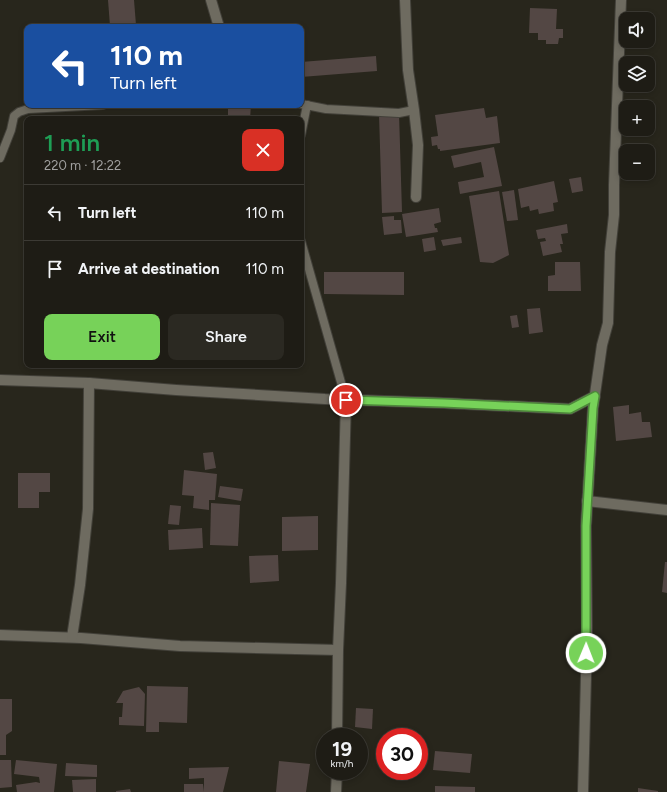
<!DOCTYPE html>
<meta charset="utf-8">
<style>
:root{--surface:#1e1c15;--page:#2b2922;--text:#f1f3f6;--muted:#a1a1a0;--line:#3c3a34;--accent:#77d259}
body{margin:0;font-family:Figtree,sans-serif;background:var(--page);color:var(--text);height:100vh;display:flex;flex-direction:column;font-size:15px;white-space:nowrap}
*{box-sizing:border-box;margin:0}
p{font-size:13px;color:var(--muted)}
.icon{flex:none;width:22px;height:22px;fill:none;stroke:currentColor;stroke-width:2;stroke-linecap:round;stroke-linejoin:round}
.map{position:relative;flex:1;overflow:hidden}
.drawer{position:absolute;left:24px;top:116px;width:280px;height:252px;display:flex;flex-direction:column;background:var(--surface);border-radius:8px;box-shadow:0 2px 6px #0003,0 0 0 1px var(--line)}
.drawer>*{flex:none}
.hud{position:absolute;left:24px;top:24px;width:280px;height:84px;border-radius:8px;box-shadow:0 2px 6px #0003,0 0 0 1px var(--line);background:#1a4fa0;color:#fff;overflow:hidden}
.controls{position:absolute;left:619px;top:12px;display:grid;gap:8px}
.controls a{display:grid;place-items:center;width:36px;height:36px;border-radius:8px;background:var(--surface);box-shadow:0 2px 6px #0003,0 0 0 1px var(--line);font-size:20px}
.speed{position:absolute;left:316px;top:728px;display:flex;gap:8px;font-size:20px;font-weight:700;text-align:center}
.speed>*{display:grid;place-content:center;width:52px;height:52px;border-radius:50%;background:var(--surface);box-shadow:0 2px 6px #0003,0 0 0 1px var(--line);line-height:1}
.speed small{font-size:10px;font-weight:400}
.speed .limit{border:6px solid #d22;background:#fff;color:#111}
.pin{position:absolute;display:grid;place-items:center;width:34px;height:34px;color:#fff;margin:-17px;border:2px solid #fff;border-radius:50%;box-shadow:0 1px 4px #0007}
.me{position:absolute;width:44px;margin:-22px;rotate:1deg;stroke-linejoin:round;filter:drop-shadow(0 0 3px #0008)}
.turn{display:flex;align-items:center;gap:14px;height:84px;padding:0 20px;font-size:18px}
.turn .icon{width:52px;height:52px;stroke-width:2.5}
.turn b{display:block;font-size:28px;line-height:34px}
.round{display:grid;place-items:center;flex:none;width:42px;height:42px;border-radius:8px;background:var(--page)}
.overview{display:flex;align-items:center;justify-content:space-between;height:68px;padding:0 20px}
h1{font-size:24px;font-weight:600;line-height:30px;color:#1e9e55}
.action{display:flex;gap:8px;margin-top:auto;padding:8px 20px}
.action a{flex:1;height:46px;border-radius:8px;background:var(--accent);color:#111;font-size:16px;font-weight:600;line-height:46px;text-align:center}
.action a+a{background:var(--page);color:var(--text)}
ul{padding:0;list-style:none}
li{display:flex;align-items:center;gap:12px;height:56px;padding:0 20px;border-top:1px solid var(--line)}
li div{flex:1}
li b{display:block;font-size:15px}
li em{font-style:normal}
.map>svg:first-child{display:block}
.building{fill:#534744}
.lines{fill:none;stroke-linecap:round;stroke-linejoin:round}
.service-casing{stroke:#424039;stroke-width:10}
.minor-casing{stroke:#424039;stroke-width:12}
.service{stroke:#6e6b60;stroke-width:8}
.minor{stroke:#6e6b60;stroke-width:10}
.route-casing{stroke:#4d883a;stroke-width:10}
.route{stroke:#77d259;stroke-width:7}
</style>
<div class="map">
<svg width="667" height="792" viewBox="0 0 667 792">
<rect width="100%" height="100%" fill="#28261c"/>
<!-- building -->
<g class="building">
<polygon points="108,0 134,0 136,25 130,27 113,27 110,26"/>
<polygon points="530,8 557,9 556,29 563,29 563,38 559,38 558,44 546,44 546,40 538,40 538,33 529,33"/>
<polygon points="376,56 377,71 301,77 301,62"/>
<polygon points="228,105 251,105 250,119 228,119"/>
<polygon points="484,108 486,118 497,116 500,143 440,151 440,149 438,149 437,145 432,146 431,137 438,136 435,115"/>
<polygon points="399,113 402,212 382,213 379,114"/>
<polygon points="494,147 502,186 460,194 458,182 484,177 481,162 454,168 451,156"/>
<polygon points="581,177 583,191 572,193 569,179"/>
<polygon points="554,181 558,202 553,203 554,211 539,214 538,209 530,211 529,206 521,208 518,189"/>
<polygon points="514,190 518,220 507,221 502,192"/>
<polygon points="499,191 509,255 493,263 480,262 469,196"/>
<polygon points="439,208 441,222 434,224 435,228 437,228 438,232 406,237 402,214"/>
<polygon points="394,216 394,220 401,220 402,233 384,235 382,217"/>
<polygon points="567,224 568,233 561,234 563,244 560,244 562,252 543,256 540,242 546,241 545,238 538,239 536,230"/>
<polygon points="434,237 436,250 424,252 422,239"/>
<polygon points="461,237 462,243 443,246 441,240"/>
<polygon points="555,262 580,262 581,291 548,291 548,276 555,275"/>
<polygon points="324,272 404,272 404,295 324,294"/>
<polygon points="540,308 543,332 529,334 527,309"/>
<polygon points="517,315 519,327 512,328 510,316"/>
<polygon points="629,405 629,414 641,412 642,422 650,422 652,437 616,441 613,407"/>
<polygon points="213,452 216,468 205,470 203,453"/>
<polygon points="184,470 217,474 215,500 209,500 209,510 193,508 194,496 182,495"/>
<polygon points="18,473 50,473 50,492 39,492 39,508 18,508"/>
<polygon points="220,486 243,489 241,501 218,497"/>
<polygon points="211,503 240,505 238,546 210,545"/>
<polygon points="170,505 181,506 179,525 168,524"/>
<polygon points="318,516 318,550 282,551 282,517"/>
<polygon points="202,528 203,548 169,550 168,530"/>
<polygon points="278,555 279,581 250,583 249,556"/>
<polygon points="665,562 667,562 667,593 662,592"/>
<polygon points="147,686 188,687 187,723 159,722 159,732 146,732"/>
<polygon points="139,687 145,694 144,726 119,725 119,717 122,717 123,703 116,703 123,691"/>
<polygon points="0,699 12,699 12,731 6,735 6,755 0,755"/>
<polygon points="356,708 373,709 372,729 355,727"/>
<polygon points="435,751 472,754 470,773 433,770"/>
<polygon points="0,760 11,760 12,787 0,788"/>
<polygon points="16,760 57,764 54,792 17,792 16,785 36,782 40,783 39,777 14,774"/>
<polygon points="279,761 310,764 306,792 276,792"/>
<polygon points="66,763 97,765 97,777 65,776"/>
<polygon points="229,767 223,792 204,792 204,778 189,779 189,768"/>
<polygon points="96,779 96,792 73,792 72,780"/>
<polygon points="184,784 203,784 204,792 184,792"/>
<polygon points="435,786 475,787 475,792 435,792"/>
<polygon points="638,788 658,791 658,792 638,792"/>
<polygon points="130,789 131,792 116,792 116,791"/>
</g>
<g class="lines">
<defs>
<g id="service">
<polyline points="301,104 326,109 399,113 414,110"/>
<polyline points="301,135 307,105"/>
<polyline points="0,158 11,130 14,116 19,112 28,109 103,105"/>
<polyline points="301,241 346,400"/>
</g>
<g id="minor">
<polyline points="211,0 219,27"/>
<polyline points="405,0 408,70 414,110 418,145 416,197"/>
<polyline points="0,380 89,383 176,390 325,399 444,403 570,409 595,396"/>
<polyline points="587,501 667,510"/>
<polyline points="0,635 81,638 180,646 338,650"/>
<polyline points="72,637 80,585 88,509 89,383"/>
<polyline points="337,737 338,650 341,583 346,400"/>
<polyline points="336,792 337,771"/>
<polyline points="583,792 587,637 586,526 593,408 602,345 608,323 610,252 614,215 614,185 621,0"/>
</g>
</defs>
<!-- service casing -->
<use href="#service" class="service-casing"/>
<!-- minor casing -->
<use href="#minor" class="minor-casing"/>
<!-- service -->
<use href="#service" class="service"/>
<!-- minor -->
<use href="#minor" class="minor"/>
</g>
<g class="lines">
<defs>
<polyline id="route" points="346,400 444,403 570,409 595,396 593,408 586,526 586,653"/>
</defs>
<!-- route casing -->
<use href="#route" class="route-casing"/>
<!-- route -->
<use href="#route" class="route"/>
</g>
</svg>
<div class="controls">
<a><svg class="icon" aria-label="sound" viewBox="0 0 24 24"><path d="M4 9h4l5-4v14l-5-4H4zM17 9q2 3 0 6"/></svg></a>
<a><svg class="icon" aria-label="layers" viewBox="0 0 24 24"><path d="M12 4l9 5-9 5-9-5zM3 14l9 5 9-5"/></svg></a>
<a>+</a>
<a>−</a>
</div>
<div class="speed"><div>19<small>km/h</small></div><div class="limit">30</div></div>
<div class="pin" style="left:346px;top:400px;background:#d93025"><svg class="icon" aria-label="arrive" viewBox="0 0 24 24"><path d="M6 21V4h12l-3 4 3 4H6"/></svg></div>
<svg class="me" style="left:586px;top:653px" viewBox="-20 -20 40 40"><circle r="17" fill="#77d259" stroke="#fff" stroke-width="3"/><path d="M0-11L8 9 0 5-8 9z" fill="#fff"/></svg>
<div class="hud">
<div class="turn"><svg class="icon" aria-label="left" viewBox="0 0 24 24"><path d="M17 20v-9H6M10 6l-5 5 5 5"/></svg><div><b>110 m</b>Turn left</div></div>
</div>
<section class="drawer">
<div class="overview"><div><h1>1 min</h1><p>220 m · 12:22</p></div><a class="round" style="background:#d93025;color:#fff"><svg class="icon" aria-label="close" viewBox="0 0 24 24"><path d="M6 6l12 12M18 6L6 18"/></svg></a></div>
<ul>
<li><svg class="icon" aria-label="left" viewBox="0 0 24 24"><path d="M17 20v-9H6M10 6l-5 5 5 5"/></svg><div><b>Turn left</b></div><em>110 m</em></li>
<li><svg class="icon" aria-label="arrive" viewBox="0 0 24 24"><path d="M6 21V4h12l-3 4 3 4H6"/></svg><div><b>Arrive at destination</b></div><em>110 m</em></li>
</ul>
<div class="action"><a>Exit</a><a>Share</a></div>
</section>
</div>
